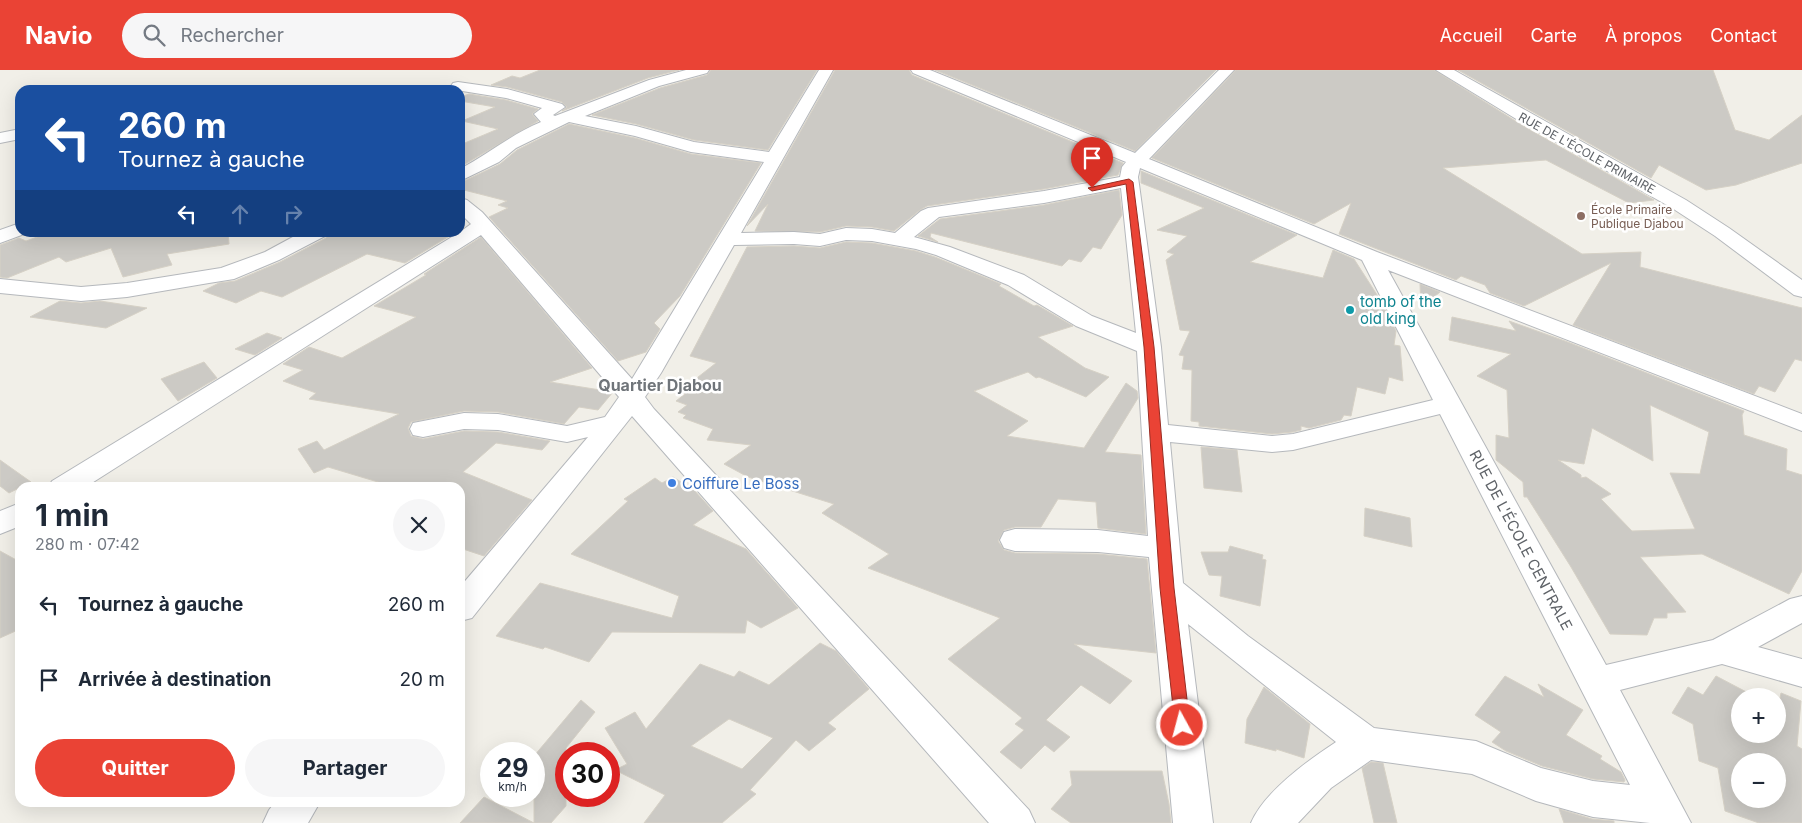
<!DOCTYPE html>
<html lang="fr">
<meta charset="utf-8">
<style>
:root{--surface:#fff;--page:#f6f6f7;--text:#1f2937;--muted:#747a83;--accent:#ea4335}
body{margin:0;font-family:Inter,sans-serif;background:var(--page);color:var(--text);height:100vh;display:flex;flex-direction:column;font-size:19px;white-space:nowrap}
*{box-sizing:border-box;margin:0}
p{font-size:16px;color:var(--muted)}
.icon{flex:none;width:28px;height:28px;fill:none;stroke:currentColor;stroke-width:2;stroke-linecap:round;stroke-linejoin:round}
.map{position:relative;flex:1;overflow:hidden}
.side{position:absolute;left:15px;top:412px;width:450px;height:325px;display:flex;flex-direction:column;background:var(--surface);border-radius:15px;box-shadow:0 5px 20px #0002}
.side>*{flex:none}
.banner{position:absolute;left:15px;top:15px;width:450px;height:152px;border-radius:15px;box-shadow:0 5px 20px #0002;background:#1a4fa0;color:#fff;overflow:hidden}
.buttons{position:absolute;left:1731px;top:618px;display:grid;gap:10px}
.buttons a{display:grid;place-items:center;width:55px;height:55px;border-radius:50%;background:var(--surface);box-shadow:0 5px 20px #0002;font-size:25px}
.speed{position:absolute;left:480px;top:672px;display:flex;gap:10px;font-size:25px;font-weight:700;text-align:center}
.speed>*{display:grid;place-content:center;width:65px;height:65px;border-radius:50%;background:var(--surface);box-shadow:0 5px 20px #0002;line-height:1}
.speed small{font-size:12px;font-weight:400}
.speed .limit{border:8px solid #d22;background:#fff;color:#111}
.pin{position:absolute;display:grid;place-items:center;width:42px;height:42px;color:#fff;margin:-51px -21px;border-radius:50% 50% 50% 0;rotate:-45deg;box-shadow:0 0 5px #0007}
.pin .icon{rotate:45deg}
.me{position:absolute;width:55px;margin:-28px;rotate:353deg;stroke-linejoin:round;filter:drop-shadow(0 0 4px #0008)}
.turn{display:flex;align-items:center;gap:18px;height:105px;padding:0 20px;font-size:22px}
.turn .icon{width:65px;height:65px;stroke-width:2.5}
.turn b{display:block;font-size:35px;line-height:42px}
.lanes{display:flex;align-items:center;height:48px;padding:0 20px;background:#0003;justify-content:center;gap:25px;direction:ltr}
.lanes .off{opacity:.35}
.round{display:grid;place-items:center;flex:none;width:52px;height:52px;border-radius:26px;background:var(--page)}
.headline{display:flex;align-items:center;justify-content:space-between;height:85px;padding:0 20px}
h1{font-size:30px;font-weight:700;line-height:38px}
.primary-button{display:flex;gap:10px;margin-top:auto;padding:10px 20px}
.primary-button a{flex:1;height:58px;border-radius:30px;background:var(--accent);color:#fff;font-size:20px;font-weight:700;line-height:58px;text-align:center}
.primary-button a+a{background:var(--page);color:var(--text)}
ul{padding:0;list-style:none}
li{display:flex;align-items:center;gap:15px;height:75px;padding:0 20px}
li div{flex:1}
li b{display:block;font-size:19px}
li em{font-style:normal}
header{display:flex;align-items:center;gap:30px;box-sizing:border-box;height:70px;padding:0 25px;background:var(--accent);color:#fff}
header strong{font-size:24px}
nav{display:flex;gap:28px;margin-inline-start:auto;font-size:18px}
.search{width:350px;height:45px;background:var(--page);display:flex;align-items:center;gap:12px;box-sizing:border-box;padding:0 18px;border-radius:28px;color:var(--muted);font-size:19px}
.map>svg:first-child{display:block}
.building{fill:#cccac5;stroke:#d6d1c6;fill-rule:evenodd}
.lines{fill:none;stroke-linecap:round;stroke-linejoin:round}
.minor-casing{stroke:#b5b8bc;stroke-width:2}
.minor{fill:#fff;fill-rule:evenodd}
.route{fill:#ea4335;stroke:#982c22}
.education-dot{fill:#8d6e63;stroke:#fff;stroke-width:2}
.culture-dot{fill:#0f9aa8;stroke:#fff;stroke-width:2}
.shop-dot{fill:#3f7fe0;stroke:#fff;stroke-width:2}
.labels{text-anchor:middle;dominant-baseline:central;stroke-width:5;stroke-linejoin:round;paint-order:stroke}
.far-street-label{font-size:12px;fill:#5f6368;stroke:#fff}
.far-education-label{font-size:12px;fill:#785e54;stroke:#fff;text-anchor:start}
.culture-label{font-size:15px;fill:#0d838f;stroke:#fff;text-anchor:start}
.shop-label{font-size:15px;fill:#366cbe;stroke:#fff;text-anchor:start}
.street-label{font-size:15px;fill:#5f6368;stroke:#fff}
.neighbourhood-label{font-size:16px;font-weight:bold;fill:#70757a;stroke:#fff}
</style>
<header>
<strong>Navio</strong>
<div class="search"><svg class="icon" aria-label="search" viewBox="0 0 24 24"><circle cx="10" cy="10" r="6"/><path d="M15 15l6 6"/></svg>Rechercher</div>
<nav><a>Accueil</a><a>Carte</a><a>À propos</a><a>Contact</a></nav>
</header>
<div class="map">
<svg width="1802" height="753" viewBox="0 0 1802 753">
<rect width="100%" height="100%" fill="#f1efe8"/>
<!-- building -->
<g class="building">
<polygon points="540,0 679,0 648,8 562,41 567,37 562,32 507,17 491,15 512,6 520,8"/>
<polygon points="711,0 817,0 768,80 694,70 636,54 592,45 660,18 707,5"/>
<polygon points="835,0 909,0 912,5 1123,93 1118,105 1044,119 927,136 920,140 894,161 872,157 846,156 820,162 755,161 768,134 747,156"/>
<polygon points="935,0 1216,0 1135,81"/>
<polygon points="1236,0 1434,0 1525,57 1654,130 1629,133 1546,90 1443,98 1582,184 1641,182 1640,197 1802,238 1802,291 1795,289 1775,322 1759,316 1754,324 1573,255 1611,193 1524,236 1490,223 1485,215 1461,206 1456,210 1339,164 1351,133 1314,154 1152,88"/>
<polygon points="1458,0 1713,0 1735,60 1769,70 1802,45 1802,93 1736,115 1706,120 1659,95 1651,108"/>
<polygon points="469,24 506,30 538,39 532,44 538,51 460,97 460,75 498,59 462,51 495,37 460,31 460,27"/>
<polygon points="569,54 635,68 691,84 761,93 680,226 654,253 660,259 646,282 618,291 489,147 508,138 498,135 507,131 460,119 460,113 500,94 517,80"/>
<polygon points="1141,101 1297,165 1250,192 1323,208 1333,180 1354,189 1381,231 1396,261 1394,275 1400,276 1403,311 1389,307 1385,324 1357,317 1351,346 1344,345 1341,350 1309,358 1301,356 1301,360 1293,362 1272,364 1199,356 1199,352 1191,351 1192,300 1182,299 1184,286 1179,285 1190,261 1180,260 1166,190 1174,184 1167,182 1187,166 1157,160 1204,138 1141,113"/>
<polygon points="1119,120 1122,145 1101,179 1093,177 1081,192 1069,189 1062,196 931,163 930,167 938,172 918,166 940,149 1044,135"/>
<polygon points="51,162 228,162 229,174 167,184 172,195 123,207 111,178 66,192 59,187 7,208 0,207 0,175 19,168 26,171"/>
<polygon points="330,162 456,162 405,193 367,184 282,227 261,221 236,233 203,221 219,213 235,211 280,192 326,168"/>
<polygon points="481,167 592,298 550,312 613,322 598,340 579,337 564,354 498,342 464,341 411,352 408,358 411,366 423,369 464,361 498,362 550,371 542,380 496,373 463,402 532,430 484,486 460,478 460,418 398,418 328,397 314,403 298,379 317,371 324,380 399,344 309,329 316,323 283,311 303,300 283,294 309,277 342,288 416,247 374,236 426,205 424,204"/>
<polygon points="846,172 872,173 916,181 935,187 1001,214 999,216 1034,236 1037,235 1073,256 1038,267 1085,298 1109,307 1086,327 1039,307 1036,308 1028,302 974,321 1028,351 1007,366 1084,378 1126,313 1137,321 1138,328 1105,382 1141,385 1146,464 1098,458 1096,432 1058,429 1041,457 1015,457 1004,460 998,471 1004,480 1015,483 1098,484 1147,489 1156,583 1074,574 1132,611 1110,634 1081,615 1046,650 1070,667 1054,682 1045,675 1021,699 1000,682 1024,660 1015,654 1022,648 948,589 1000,548 868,498 889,484 822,443 834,434 748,407 724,394 751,375 707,370 713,359 683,348 686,345 678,342 687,335 676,331 685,324 679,322 716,293 690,286 747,177 794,176 820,178"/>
<polygon points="1420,214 1440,222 1421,238"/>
<polygon points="60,231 81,233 100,231 147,238 106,258 30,247"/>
<path d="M1452 247 1516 261 1509 251 1565 271 1744 341 1742 345 1744 365 1787 379 1786 400 1802 405V501L1789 524 1702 484 1640 487 1686 542 1667 543V548H1654L1647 565 1610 564 1571 497 1527 427H1524L1523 412 1496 390V365L1509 368 1507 320 1477 306 1511 284 1449 270ZM1650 335 1709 362 1700 404 1670 403 1695 459 1632 461 1601 429 1611 424 1586 407 1581 408V405L1558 390 1584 394 1592 358 1653 391Z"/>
<polygon points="267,263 282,268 255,285 235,279"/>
<polygon points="204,292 217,308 178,331 161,309"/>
<polygon points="1201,377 1237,380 1242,422 1204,418"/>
<polygon points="0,390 31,412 9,423 0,416"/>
<polygon points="673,407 694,420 713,441 693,455 746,479 798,538 761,558 747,550 745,563 612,562 589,592 545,577 543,579 496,566 540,513 672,548 679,526 571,484 628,431 624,429 655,408 662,413"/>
<polygon points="1365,438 1410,448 1412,477 1364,466"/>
<polygon points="1230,476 1263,485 1262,489 1266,490 1260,536 1220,526 1222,506 1209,505 1201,482 1228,482"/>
<polygon points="0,481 20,492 20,559 0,568"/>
<path d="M820 573 836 581 869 619 828 653 836 659 809 681 796 670 750 720 756 724 722 753H644L665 725 615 700 627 694 605 658 635 642 646 659 700 594 734 607 739 601 769 615ZM729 649 773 668 742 699 691 676Z"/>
<polygon points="1505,606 1544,627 1538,614 1583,640 1566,665 1602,686 1600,689 1621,702 1625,710 1624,712 1593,709 1542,696 1506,681 1492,672 1501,662 1475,645"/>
<path d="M1716 606 1754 626H1740V664H1778V639L1781 623 1801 631 1797 676 1802 679V753H1759L1725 741 1718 698 1699 691 1693 654 1672 643 1688 617 1703 625ZM1740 691H1778V729H1740Z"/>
<polygon points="1264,617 1310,654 1304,688 1276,679 1276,681 1245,673 1247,649"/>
<polygon points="581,630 595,642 566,678 566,736 551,753 460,753 484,727 534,753 534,686"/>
<polygon points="1371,692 1383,693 1397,753 1374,753 1362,698"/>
<polygon points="1070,701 1162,701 1169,734 1171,753 1071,753 1051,739 1072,715"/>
<polygon points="1559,739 1592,749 1614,751 1614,753 1564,753"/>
</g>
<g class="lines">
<defs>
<g id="minor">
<path d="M686 0H709L707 3 659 16 585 46 636 56 694 72 769 82 819 0H833L741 163 794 162 820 164 846 158 872 159 895 163 921 141 928 138 1044 121 1120 107 1122 97 1126 92 913 3 911 0H930L1135 83 1219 0H1234L1149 89 1377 182 1802 344V361L1388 200 1606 595 1713 570 1790 529 1802 526V553L1758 577 1802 589V617L1722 594 1620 620 1691 753H1650L1593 747 1536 731 1472 704 1371 690 1331 718 1298 753H1251C1265 721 1307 691 1336 672L1188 554 1213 753H1173L1149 487 1098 482 1015 481 1004 478 1000 470 1004 462 1015 459 1098 460 1148 466 1137 281 1076 256 1008 215 936 185 916 179 872 171 846 170 820 176 794 174 734 175 661 303 645 327 654 339 1029 740 1035 753H989L632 346 472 548 460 551V517L588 367 567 372 498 360 464 359 423 367 413 365 410 359 413 353 464 343 498 344 567 356 605 347 619 327 481 165 84 418H48L52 411 460 162 471 154 460 143V128L467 130 482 142 632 309 764 92 691 82 635 66 569 52 516 78 499 92 460 111V99C488 84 512 64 541 52L534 44 542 38 506 28 456 20 451 16 453 13 458 12 507 19 562 34 565 37 553 45 555 46 649 10ZM1140 98 1362 190 1433 330 1293 364 1272 366 1168 355 1161 277 1138 107ZM1121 118 1136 263 1092 246 1024 205 950 177 914 167 939 147 1044 133ZM1440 344 1630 715 1593 711 1541 698 1476 671 1374 658 1248 566 1183 513 1170 372 1272 382 1293 380Z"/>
<polygon points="1436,0 1454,0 1461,4 1686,130 1729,158 1802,210 1802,227 1794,225 1715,166 1672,138 1526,55"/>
<polygon points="20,59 20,69 0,73 0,63"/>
<polygon points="20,153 20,162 27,163 0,173 0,160"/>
<polygon points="302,162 328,162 325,166 279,190 234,209 209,213 127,227 81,231 0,223 0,209 81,217 127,213 221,198 265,182"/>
<polygon points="20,433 20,456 0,464 0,441"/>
<polygon points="275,732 320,732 308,753 263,753 269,740"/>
</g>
</defs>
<!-- minor casing -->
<use href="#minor" class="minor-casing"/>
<!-- minor -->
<use href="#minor" class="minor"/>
</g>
<!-- route -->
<polygon class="route" points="1129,109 1133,112 1154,277 1174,518 1190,655 1188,660 1182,662 1177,660 1175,655 1160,518 1144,277 1126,114 1092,121 1088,118"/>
<!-- markers -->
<circle class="education-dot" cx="1581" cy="146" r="5"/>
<circle class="culture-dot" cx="1350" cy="240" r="5"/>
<circle class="shop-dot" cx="672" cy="413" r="5"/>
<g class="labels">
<!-- far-street labels -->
<g class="far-street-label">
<text transform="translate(1587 83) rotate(29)">RUE DE L'ÉCOLE PRIMAIRE</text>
</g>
<!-- far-education labels -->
<g class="far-education-label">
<text x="1591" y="139">École Primaire<tspan x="1591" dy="14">Publique Djabou</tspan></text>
</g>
<!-- culture labels -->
<g class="culture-label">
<text x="1360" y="231">tomb of the<tspan x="1360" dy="17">old king</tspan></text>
</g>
<!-- shop labels -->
<g class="shop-label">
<text x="682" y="413">Coiffure Le Boss</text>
</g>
<!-- street labels -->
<g class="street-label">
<text transform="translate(1521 470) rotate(62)">RUE DE L'ÉCOLE CENTRALE</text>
</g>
<!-- neighbourhood labels -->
<g class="neighbourhood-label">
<text x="660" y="315">Quartier Djabou</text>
</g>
</g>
</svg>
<div class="buttons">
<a>+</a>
<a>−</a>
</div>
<div class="speed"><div>29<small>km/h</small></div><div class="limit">30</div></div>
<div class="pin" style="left:1092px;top:118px;background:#d93025"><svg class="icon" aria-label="arrive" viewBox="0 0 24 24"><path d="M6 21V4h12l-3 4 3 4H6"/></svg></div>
<svg class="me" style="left:1182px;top:655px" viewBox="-20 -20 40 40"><circle r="17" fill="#ea4335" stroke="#fff" stroke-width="3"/><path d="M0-11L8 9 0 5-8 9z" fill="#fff"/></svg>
<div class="banner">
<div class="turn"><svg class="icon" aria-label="left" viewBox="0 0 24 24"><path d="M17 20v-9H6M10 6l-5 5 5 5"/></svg><div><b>260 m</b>Tournez à gauche</div></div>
<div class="lanes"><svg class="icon" aria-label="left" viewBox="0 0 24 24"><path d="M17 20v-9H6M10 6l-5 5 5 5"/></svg><svg class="icon off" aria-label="ahead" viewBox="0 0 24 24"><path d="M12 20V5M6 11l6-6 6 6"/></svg><svg class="icon off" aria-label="right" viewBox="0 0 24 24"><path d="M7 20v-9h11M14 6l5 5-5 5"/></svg></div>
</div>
<section class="side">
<div class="headline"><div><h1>1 min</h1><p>280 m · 07:42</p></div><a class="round"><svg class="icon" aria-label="close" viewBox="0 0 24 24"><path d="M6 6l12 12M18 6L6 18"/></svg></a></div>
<ul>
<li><svg class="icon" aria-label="left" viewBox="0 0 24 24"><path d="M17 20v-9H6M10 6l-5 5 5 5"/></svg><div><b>Tournez à gauche</b></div><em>260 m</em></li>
<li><svg class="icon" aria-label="arrive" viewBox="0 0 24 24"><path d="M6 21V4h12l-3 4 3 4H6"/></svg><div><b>Arrivée à destination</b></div><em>20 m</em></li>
</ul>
<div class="primary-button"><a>Quitter</a><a>Partager</a></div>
</section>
</div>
